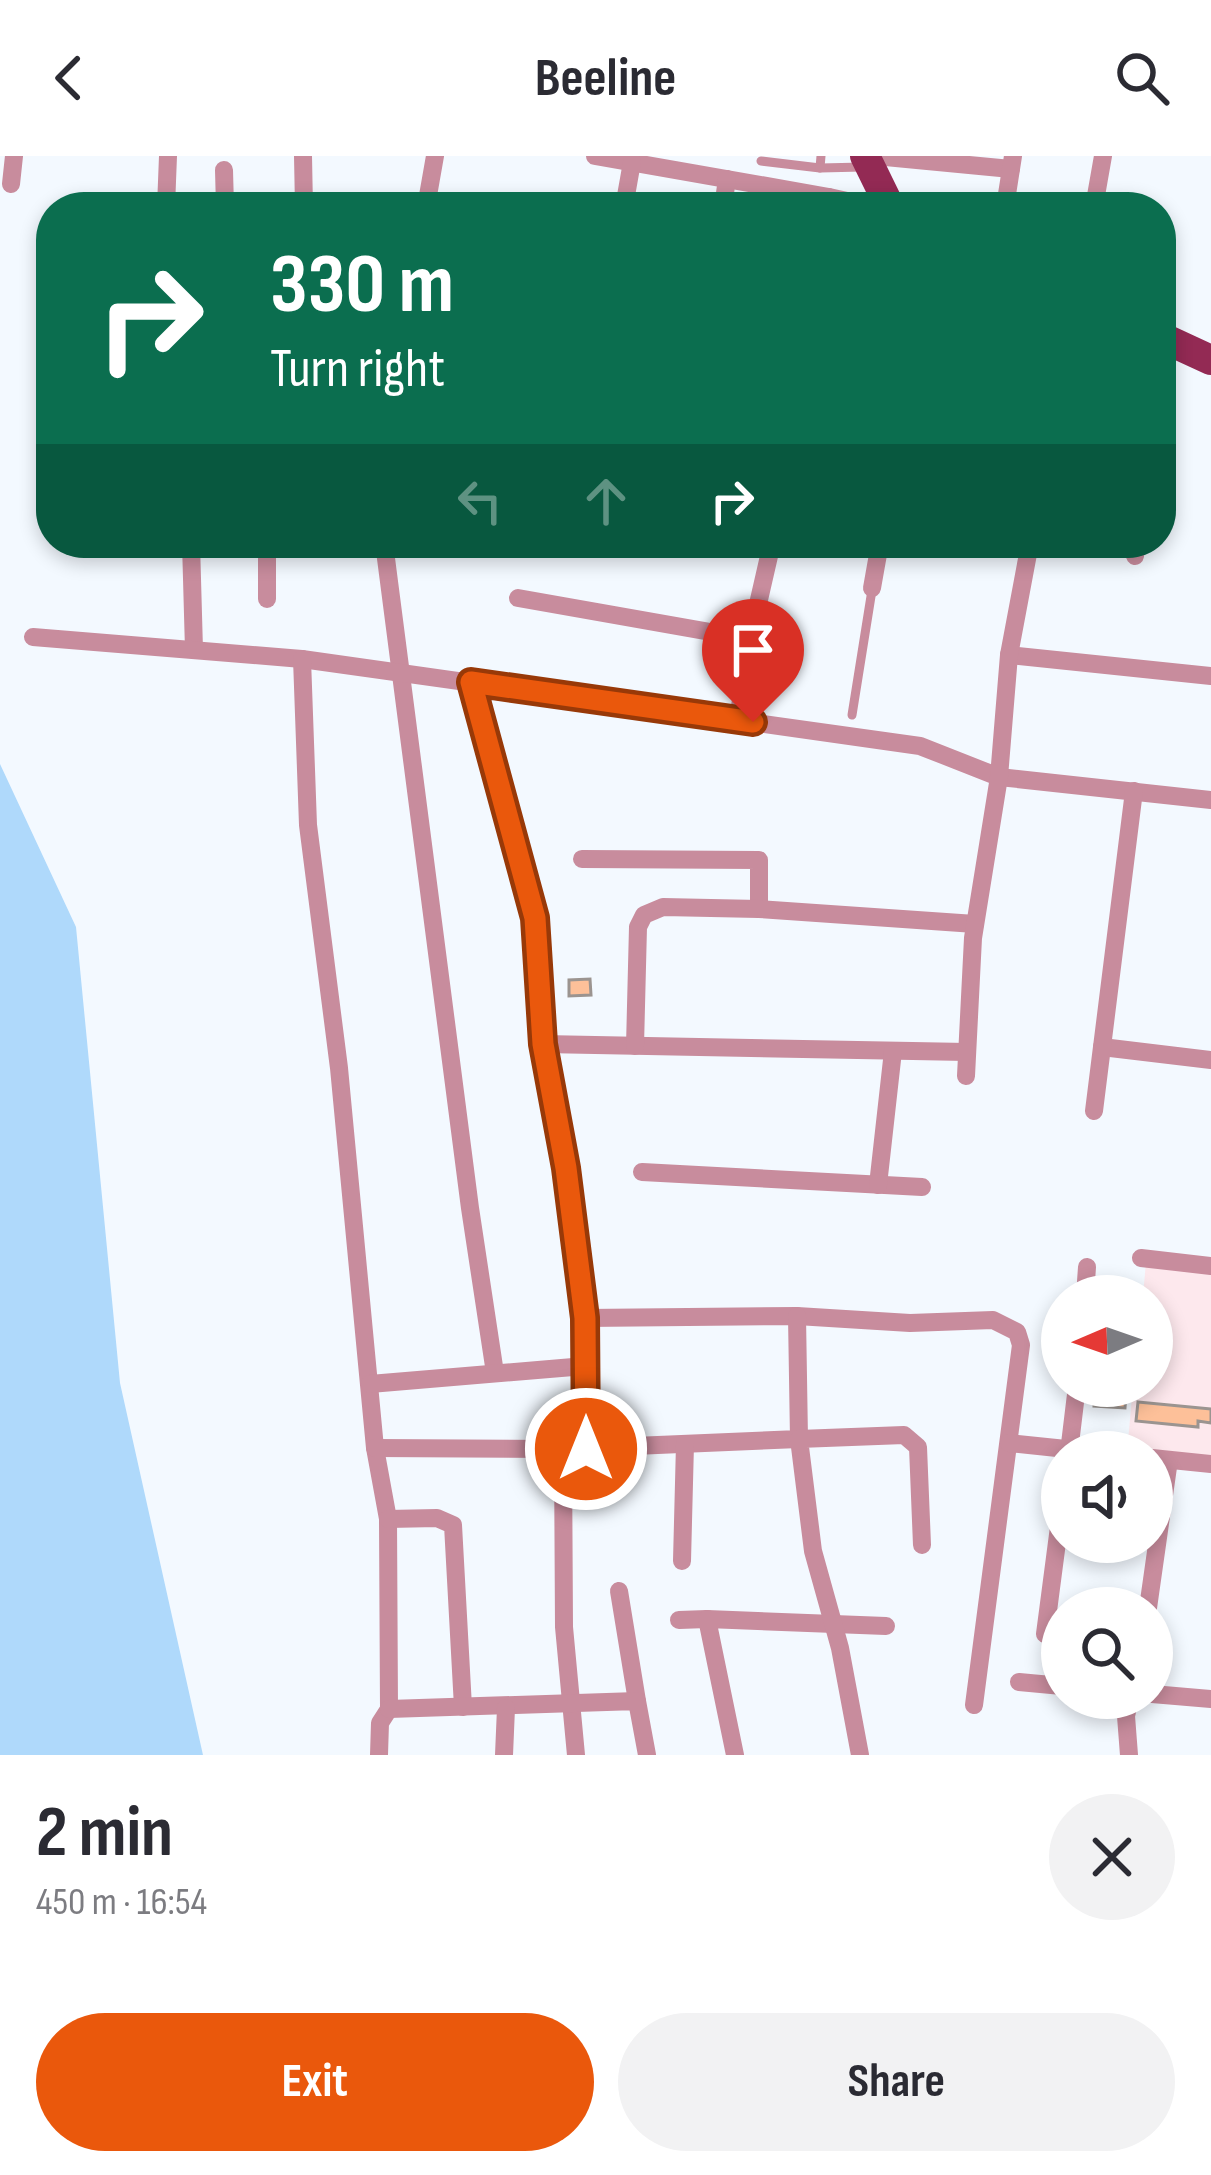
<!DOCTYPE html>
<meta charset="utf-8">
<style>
:root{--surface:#fff;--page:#f2f2f3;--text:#2b2b33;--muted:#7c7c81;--accent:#ea580c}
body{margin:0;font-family:"Sofia Sans Condensed",sans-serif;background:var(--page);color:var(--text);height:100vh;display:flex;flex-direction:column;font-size:45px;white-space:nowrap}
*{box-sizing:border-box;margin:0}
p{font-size:39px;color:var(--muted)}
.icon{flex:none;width:66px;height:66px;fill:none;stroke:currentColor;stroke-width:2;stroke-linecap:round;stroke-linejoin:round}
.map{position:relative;height:1599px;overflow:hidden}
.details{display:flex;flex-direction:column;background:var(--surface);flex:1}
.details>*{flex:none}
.banner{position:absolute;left:36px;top:36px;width:1140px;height:366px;border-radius:48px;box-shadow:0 6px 18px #0003;background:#0b6e4f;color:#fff;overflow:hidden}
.needle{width:78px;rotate:268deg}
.controls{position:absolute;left:1041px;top:1119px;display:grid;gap:24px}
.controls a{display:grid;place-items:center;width:132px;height:132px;border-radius:50%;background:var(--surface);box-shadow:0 6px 18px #0003;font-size:60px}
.pin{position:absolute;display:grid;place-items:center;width:102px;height:102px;color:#fff;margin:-123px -51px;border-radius:50% 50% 50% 0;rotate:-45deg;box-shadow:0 0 12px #0007}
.pin .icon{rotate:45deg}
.me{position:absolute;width:132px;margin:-66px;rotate:0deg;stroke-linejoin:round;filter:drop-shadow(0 0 9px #0008)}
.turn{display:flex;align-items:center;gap:42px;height:252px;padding:0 36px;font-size:54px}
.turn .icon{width:156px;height:156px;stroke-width:2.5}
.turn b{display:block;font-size:84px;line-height:102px}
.lanes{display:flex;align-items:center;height:114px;padding:0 36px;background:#0003;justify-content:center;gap:60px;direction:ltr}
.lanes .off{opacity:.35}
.round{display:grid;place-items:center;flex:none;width:126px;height:126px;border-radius:63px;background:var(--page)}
.overview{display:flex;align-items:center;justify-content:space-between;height:204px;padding:0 36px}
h1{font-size:72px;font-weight:700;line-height:90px}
.button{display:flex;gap:24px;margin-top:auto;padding:24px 36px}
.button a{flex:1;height:138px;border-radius:72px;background:var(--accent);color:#fff;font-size:48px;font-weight:700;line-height:138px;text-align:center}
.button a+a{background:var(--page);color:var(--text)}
header{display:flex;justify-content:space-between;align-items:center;height:156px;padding:0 36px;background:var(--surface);font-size:54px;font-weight:700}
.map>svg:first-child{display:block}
.education{fill:#fde8ed}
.water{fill:#afd9fb}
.building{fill:#fdc099;stroke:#9b9490;stroke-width:3}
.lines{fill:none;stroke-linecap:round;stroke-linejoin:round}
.service{stroke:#c88c9d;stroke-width:9}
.minor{stroke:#c88c9d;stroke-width:18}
.primary{stroke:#932a54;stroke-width:30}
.route-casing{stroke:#983908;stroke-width:30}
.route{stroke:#ea580c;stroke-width:21}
</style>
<header><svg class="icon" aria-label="back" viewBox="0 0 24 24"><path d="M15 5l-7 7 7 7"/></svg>Beeline<svg class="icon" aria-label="search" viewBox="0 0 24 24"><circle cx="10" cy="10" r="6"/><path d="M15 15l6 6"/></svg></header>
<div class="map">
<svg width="1211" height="1599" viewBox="0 0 1211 1599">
<rect width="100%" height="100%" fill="#f3f9ff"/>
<!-- education -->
<polygon class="education" points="1146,1106 1211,1114 1211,1306 1127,1296 1133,1230 1152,1230 1152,1140 1143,1140"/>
<!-- water -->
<polygon class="water" points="0,608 76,771 120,1227 203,1599 0,1599"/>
<!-- building -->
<g class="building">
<polygon points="590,823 591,839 569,840 569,824"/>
<polygon points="1095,1235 1126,1237 1125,1252 1094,1250"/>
<polygon points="1138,1246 1211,1253 1211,1267 1198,1265 1198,1271 1136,1265"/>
</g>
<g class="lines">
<!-- service -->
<g class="service">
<polyline points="761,5 820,12 821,0"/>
<polyline points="820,12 863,11"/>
<polyline points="852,559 872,434"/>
</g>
<!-- minor -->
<g class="minor">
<polyline points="303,0 304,51"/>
<polyline points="595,0 829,41"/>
<polyline points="875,0 1011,13"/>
<polyline points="224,14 225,51"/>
<polyline points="11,28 14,0"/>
<polyline points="166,51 168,0"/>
<polyline points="426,51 435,0"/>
<polyline points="624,51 632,6"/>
<polyline points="723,51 727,23"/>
<polyline points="827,51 829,41 874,51"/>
<polyline points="1005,51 1013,0"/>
<polyline points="1094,51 1103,0"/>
<polyline points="1161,237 1169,185"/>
<polyline points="191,387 194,494"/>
<polyline points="384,387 470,1052 495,1217"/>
<polyline points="986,387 1029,395"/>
<polyline points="564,389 564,387"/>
<polyline points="1135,400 1137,387"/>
<polyline points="872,432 880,387"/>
<polyline points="518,442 750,483"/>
<polyline points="267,443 267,387"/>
<polyline points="33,481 302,503 920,590 999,621 1211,644"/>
<polyline points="1009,499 1211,520"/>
<polyline points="302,503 308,669 339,912 375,1292 388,1363 389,1553 380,1567 379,1599"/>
<polyline points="471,526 535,762 543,888 566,1012 585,1162 586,1293"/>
<polyline points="738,564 750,483 772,387"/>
<polyline points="582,703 759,704 759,753"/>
<polyline points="543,888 967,896"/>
<polyline points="635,890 638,771 644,759 663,751 759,753 975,768"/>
<polyline points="1102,891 1211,904"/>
<polyline points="966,920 973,782 999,621 1009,499 1030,387"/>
<polyline points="1094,955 1134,635"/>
<polyline points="642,1016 922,1031"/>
<polyline points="878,1029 893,895"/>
<polyline points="1141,1102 1211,1110"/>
<polyline points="1085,1140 1087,1111"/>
<polyline points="585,1162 797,1160 910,1167 993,1164 1017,1176 1021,1189 974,1549"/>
<polyline points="370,1228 585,1210"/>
<polyline points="1009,1287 1095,1296"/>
<polyline points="375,1292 563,1293 799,1283 797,1160"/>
<polyline points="563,1293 564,1471 576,1599"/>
<polyline points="1069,1296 1077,1230"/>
<polyline points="1152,1302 1211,1308"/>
<polyline points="388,1363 437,1362 453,1369 463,1551"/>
<polyline points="682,1405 685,1288"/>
<polyline points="619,1435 637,1545"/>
<polyline points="1148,1452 1169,1304"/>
<polyline points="679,1464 707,1463"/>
<polyline points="1045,1478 1062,1348"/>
<polyline points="1019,1526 1062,1530"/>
<polyline points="1152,1538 1211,1543"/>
<polyline points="389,1553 637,1545 647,1599"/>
<polyline points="504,1599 506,1552"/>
<polyline points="735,1599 707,1463 886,1470"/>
<polyline points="860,1599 840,1492 813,1395 799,1283 904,1279 918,1291 922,1389"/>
<polyline points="1129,1599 1126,1560 1130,1542"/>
</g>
<!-- primary -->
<g class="primary">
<polyline points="865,0 890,51"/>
<polyline points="1161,181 1211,204"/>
</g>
</g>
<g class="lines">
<defs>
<polyline id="route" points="586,1293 585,1162 566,1012 543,888 535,762 471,526 753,566"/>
</defs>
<!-- route casing -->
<use href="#route" class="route-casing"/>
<!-- route -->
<use href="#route" class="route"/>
</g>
</svg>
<div class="controls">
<a><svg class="needle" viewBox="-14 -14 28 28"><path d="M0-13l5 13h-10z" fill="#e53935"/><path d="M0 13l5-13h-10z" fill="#7c7c81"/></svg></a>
<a><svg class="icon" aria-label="sound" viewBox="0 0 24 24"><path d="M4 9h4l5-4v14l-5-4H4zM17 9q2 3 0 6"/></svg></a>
<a><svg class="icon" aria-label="search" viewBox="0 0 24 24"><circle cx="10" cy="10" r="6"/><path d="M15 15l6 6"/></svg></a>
</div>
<div class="pin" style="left:753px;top:566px;background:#d93025"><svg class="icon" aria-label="arrive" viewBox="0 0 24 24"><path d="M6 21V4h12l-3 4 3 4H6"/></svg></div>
<svg class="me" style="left:586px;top:1293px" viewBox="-20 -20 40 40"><circle r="17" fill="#ea580c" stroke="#fff" stroke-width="3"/><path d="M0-11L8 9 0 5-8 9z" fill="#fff"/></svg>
<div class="banner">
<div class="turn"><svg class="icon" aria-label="right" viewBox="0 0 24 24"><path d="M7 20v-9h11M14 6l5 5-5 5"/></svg><div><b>330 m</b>Turn right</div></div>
<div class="lanes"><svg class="icon off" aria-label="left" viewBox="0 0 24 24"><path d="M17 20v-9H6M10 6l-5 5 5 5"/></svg><svg class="icon off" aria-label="ahead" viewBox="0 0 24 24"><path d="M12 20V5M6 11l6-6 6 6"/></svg><svg class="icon" aria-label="right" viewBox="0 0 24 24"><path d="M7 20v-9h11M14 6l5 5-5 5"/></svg></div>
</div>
</div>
<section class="details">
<div class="overview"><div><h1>2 min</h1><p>450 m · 16:54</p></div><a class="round"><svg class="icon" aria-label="close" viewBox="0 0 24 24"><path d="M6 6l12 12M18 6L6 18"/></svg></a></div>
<div class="button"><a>Exit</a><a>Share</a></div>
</section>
